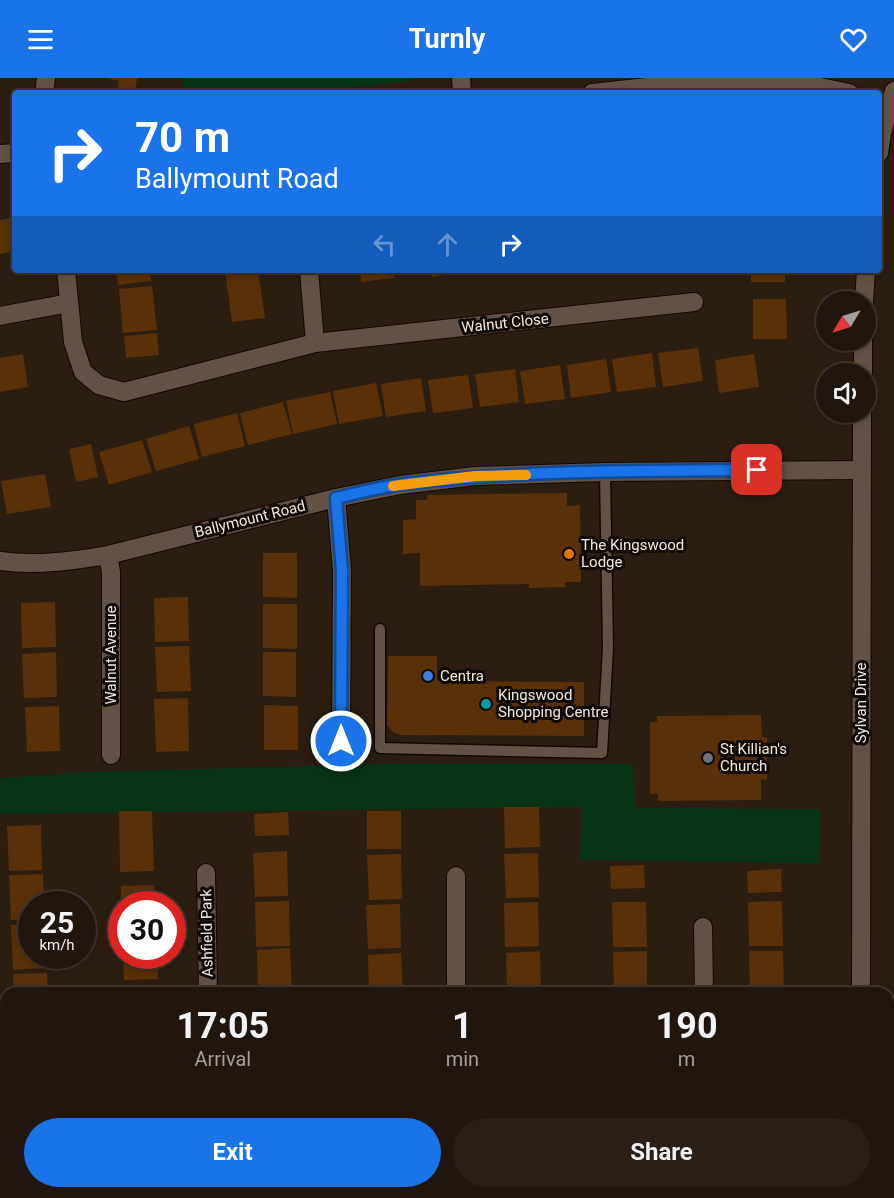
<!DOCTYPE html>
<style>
:root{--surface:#21160d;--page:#291f16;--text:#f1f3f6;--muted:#a29f9d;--line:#3e352e;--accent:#1a73e8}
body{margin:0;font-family:Roboto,sans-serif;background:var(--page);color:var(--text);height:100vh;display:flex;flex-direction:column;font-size:22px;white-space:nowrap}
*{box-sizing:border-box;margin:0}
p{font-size:20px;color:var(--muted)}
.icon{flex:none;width:33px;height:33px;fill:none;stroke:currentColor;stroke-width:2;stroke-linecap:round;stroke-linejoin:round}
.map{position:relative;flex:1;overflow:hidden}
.sheet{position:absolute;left:0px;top:909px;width:894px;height:212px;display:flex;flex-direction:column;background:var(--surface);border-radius:18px 18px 0 0;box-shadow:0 3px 9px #0003,0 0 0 2px var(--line)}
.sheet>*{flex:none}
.hud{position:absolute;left:12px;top:12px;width:870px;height:183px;border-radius:6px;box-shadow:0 3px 9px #0003,0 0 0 2px var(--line);background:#1a73e8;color:#fff;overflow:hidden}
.needle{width:39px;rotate:232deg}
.controls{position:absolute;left:816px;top:213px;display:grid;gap:12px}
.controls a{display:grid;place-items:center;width:60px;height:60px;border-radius:50%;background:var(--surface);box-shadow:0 3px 9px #0003,0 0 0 2px var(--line);font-size:30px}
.speed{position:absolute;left:18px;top:813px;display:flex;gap:12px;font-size:30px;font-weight:700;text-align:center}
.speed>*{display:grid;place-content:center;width:78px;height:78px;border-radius:50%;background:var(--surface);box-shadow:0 3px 9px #0003,0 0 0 2px var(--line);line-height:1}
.speed small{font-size:15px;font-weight:400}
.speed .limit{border:9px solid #d22;background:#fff;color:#111}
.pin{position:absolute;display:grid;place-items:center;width:51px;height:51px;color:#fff;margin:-26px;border-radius:12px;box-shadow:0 3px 9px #0006}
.me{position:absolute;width:66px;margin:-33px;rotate:0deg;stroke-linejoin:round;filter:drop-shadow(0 0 4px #0008)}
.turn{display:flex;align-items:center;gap:21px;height:126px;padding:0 24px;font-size:27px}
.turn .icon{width:78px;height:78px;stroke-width:2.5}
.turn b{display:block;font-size:42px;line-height:51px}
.lanes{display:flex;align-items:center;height:57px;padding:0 24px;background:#0003;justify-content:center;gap:30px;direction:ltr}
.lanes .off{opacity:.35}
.eta{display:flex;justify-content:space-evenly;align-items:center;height:102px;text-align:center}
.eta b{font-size:36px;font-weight:700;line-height:42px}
.cta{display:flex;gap:12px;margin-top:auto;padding:12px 24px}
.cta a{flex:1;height:69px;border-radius:36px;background:var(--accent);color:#fff;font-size:24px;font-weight:700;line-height:69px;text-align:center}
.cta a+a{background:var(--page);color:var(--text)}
header{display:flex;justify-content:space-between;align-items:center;height:78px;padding:0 24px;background:var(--accent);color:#fff;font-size:27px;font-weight:700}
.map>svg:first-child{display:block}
.green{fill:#073415}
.building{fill:#593008}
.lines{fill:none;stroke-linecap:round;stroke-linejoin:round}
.lane-casing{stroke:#140701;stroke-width:13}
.street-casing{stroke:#140701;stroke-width:20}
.secondary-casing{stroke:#140701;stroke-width:20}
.lane{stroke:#635144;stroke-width:10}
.street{stroke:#635144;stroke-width:18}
.secondary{stroke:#635144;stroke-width:18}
.route-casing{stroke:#114b97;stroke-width:15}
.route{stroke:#1a73e8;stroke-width:10}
.slow{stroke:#f59e0b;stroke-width:10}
.food-dot{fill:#e8710a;stroke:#0f0905;stroke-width:2}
.shop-dot{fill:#3f7fe0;stroke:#0f0905;stroke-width:2}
.culture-dot{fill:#0f9aa8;stroke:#0f0905;stroke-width:2}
.worship-dot{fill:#6b7280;stroke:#0f0905;stroke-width:2}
.labels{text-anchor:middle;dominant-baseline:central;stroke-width:6;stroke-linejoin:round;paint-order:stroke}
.street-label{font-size:15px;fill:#f3e8e0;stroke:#0f0905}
.poi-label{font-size:15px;fill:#f3e8e0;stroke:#0f0905;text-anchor:start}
</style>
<header><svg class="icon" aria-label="menu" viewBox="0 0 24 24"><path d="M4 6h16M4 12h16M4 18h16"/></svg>Turnly<svg class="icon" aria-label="heart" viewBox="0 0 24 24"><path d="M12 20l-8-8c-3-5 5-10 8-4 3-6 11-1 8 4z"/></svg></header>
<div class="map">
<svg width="894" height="1120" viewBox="0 0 894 1120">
<rect width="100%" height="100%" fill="#2c1d11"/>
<!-- green -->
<g class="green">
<polygon points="184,0 419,0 403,4 290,15 181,15"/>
<polygon points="382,686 633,686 635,730 821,731 819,785 580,782 582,729 0,736 0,700 92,694"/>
</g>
<!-- building -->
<g class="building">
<polygon points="107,0 137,0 135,15 117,13 119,3"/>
<polygon points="10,140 15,173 0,176 0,142"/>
<polygon points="116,192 150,192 151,203 118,207"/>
<polygon points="225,192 258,192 265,240 232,244"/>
<polygon points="360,192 393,192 394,200 361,204"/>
<polygon points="431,192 468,192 468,193 432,199"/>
<rect x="751" y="192" width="34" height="12"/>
<polygon points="152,208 157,252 123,255 119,211"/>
<polygon points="753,221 786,221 787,261 753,261"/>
<polygon points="157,255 159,277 126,280 124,258"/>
<polygon points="698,270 703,303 663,309 658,275"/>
<polygon points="652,275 656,309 617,314 612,281"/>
<polygon points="23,276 28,309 0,314 0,280"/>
<polygon points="754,276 759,309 719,315 715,282"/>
<polygon points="606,281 611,314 571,320 567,287"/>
<polygon points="560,287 565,321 525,326 520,293"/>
<polygon points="515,291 519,324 480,329 475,296"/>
<polygon points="468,297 473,330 433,335 428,302"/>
<polygon points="421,300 426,333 386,339 381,306"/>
<polygon points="376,305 383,338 339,346 333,313"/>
<polygon points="330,314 337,346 293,356 286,323"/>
<polygon points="283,324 292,356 248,367 240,335"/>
<polygon points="237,335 245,368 202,379 194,346"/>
<polygon points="189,348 199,381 156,393 146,361"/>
<polygon points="142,362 152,394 109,407 99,374"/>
<polygon points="91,366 98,399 76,404 69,371"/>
<polygon points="45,396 51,429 7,436 1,403"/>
<polygon points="567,415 567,428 580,427 581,504 565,504 565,509 529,510 529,506 420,508 420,475 403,476 403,442 416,441 416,422 427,422 427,417"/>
<polygon points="263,475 297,475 297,520 263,519"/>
<polygon points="188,519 189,563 155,564 154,520"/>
<polygon points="55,524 56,569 22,570 21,525"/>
<polygon points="263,526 297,526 297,571 263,570"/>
<polygon points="189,568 191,613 157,614 155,569"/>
<polygon points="56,574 57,619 24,620 22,576"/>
<polygon points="263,574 296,574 296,619 263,618"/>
<polygon points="388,578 437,578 437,603 584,604 584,658 401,657 394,655 387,647"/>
<polygon points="188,620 189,673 156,674 154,621"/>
<polygon points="264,627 298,628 298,672 264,672"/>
<polygon points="59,628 60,673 27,674 25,629"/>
<polygon points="761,637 762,659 767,659 767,702 761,701 761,722 658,723 658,716 650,716 650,644 657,644 657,638"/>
<polygon points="504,729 539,729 540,769 505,770"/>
<polygon points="119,733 152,733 154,793 120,794"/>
<rect x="367" y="733" width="34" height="38"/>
<polygon points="288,734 289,757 255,758 254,736"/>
<polygon points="41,747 42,792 9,793 7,748"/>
<polygon points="287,773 288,818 255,819 253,775"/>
<polygon points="538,775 539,819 506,820 504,776"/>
<polygon points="401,776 402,821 369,822 367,777"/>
<polygon points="644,787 645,810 611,811 610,788"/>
<polygon points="781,791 782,814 748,815 747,793"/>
<polygon points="43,796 44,826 32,826 32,842 11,842 9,797"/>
<polygon points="154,807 155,826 121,826 121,808"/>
<polygon points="289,823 290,868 256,869 255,824"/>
<polygon points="782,823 783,868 749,868 748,824"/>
<polygon points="538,824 539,868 505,869 504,825"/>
<polygon points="612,824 646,824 647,869 613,869"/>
<polygon points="400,826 401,870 368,871 366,827"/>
<polygon points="32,846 32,878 46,878 47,890 13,892 11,847"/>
<polygon points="290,870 292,915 258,915 257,872"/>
<polygon points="540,873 541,915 507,915 506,875"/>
<polygon points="647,873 647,915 614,915 613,874"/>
<polygon points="749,873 783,873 784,915 750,915"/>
<polygon points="401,875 403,915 369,915 368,877"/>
<polygon points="123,878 157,878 158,901 124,902"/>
<polygon points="47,895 48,915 14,915 13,896"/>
<polygon points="154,908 154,915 121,915 120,910"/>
<polygon points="373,1114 407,1114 407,1118 373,1119"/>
<polygon points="508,1114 541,1114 540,1120 508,1120"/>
</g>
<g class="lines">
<defs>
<polyline id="lane" points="380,551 380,670 602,675 608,570 605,394"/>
<g id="street">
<polyline points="461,0 462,15"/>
<polyline points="45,8 46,0"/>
<polyline points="592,15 720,1 810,7 849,15"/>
<polyline points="0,76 15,75"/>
<polyline points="66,192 73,264 83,294 99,307 124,314 315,265 694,224"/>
<polyline points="309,192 315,265"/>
<polyline points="0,238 69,225"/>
<polyline points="336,420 342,493 341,664"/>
<polyline points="108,477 111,494 111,677"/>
<path d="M0 483C35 488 73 483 108 477L336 420 400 407 475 398 605 394 861 392"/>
<polyline points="206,795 208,915"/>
<polyline points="456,798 456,915"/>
<polyline points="703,849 704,915"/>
<polyline points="213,1114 213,1120"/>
<polyline points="457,1114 457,1120"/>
<polyline points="708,1114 708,1120"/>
<polyline points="865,1114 865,1120"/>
</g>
<g id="secondary">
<polyline points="879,75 882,55 894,13"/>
<polyline points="864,224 866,192"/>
<polyline points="863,296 863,262"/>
<polyline points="861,915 862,334"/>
<polyline points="888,932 894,932"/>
</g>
</defs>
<!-- lane casing -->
<use href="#lane" class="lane-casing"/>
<!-- street casing -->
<use href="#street" class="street-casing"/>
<!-- secondary casing -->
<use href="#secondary" class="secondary-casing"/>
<!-- lane -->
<use href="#lane" class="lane"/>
<!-- street -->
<use href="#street" class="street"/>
<!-- secondary -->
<use href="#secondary" class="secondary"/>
</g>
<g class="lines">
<defs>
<path id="route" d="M341 663 342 493 336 420C358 415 380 409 403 406 520 392 639 393 757 392"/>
</defs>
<!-- route casing -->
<use href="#route" class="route-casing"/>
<!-- route -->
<use href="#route" class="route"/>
<!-- slow -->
<polyline class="slow" points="393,408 475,398 526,397"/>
</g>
<!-- markers -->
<circle class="food-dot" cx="569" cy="476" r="6"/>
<circle class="shop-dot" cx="428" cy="598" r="6"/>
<circle class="culture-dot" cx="486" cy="626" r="6"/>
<circle class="worship-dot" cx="708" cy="680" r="6"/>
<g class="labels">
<!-- street labels -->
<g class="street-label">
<text transform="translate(505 245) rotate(-6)">Walnut Close</text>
<text transform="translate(250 441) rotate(-14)">Ballymount Road</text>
<text transform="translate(111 577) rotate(-90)">Walnut Avenue</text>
<text transform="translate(861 625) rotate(-90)">Sylvan Drive</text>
<text transform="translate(207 855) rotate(-91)">Ashfield Park</text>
</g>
<!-- poi labels -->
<g class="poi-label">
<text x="581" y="467">The Kingswood<tspan x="581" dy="17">Lodge</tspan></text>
<text x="440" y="598">Centra</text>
<text x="498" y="617">Kingswood<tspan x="498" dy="17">Shopping Centre</tspan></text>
<text x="720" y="671">St Killian's<tspan x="720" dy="17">Church</tspan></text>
</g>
</g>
</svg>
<div class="controls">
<a><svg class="needle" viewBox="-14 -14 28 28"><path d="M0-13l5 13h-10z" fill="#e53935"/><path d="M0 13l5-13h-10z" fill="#a29f9d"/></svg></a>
<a><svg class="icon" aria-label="sound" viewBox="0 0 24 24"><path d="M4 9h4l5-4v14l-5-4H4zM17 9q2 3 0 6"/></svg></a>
</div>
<div class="speed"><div>25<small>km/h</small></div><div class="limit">30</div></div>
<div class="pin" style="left:757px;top:392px;background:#d93025"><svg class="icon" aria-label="arrive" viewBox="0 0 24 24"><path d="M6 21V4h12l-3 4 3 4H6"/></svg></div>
<svg class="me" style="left:341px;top:663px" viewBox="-20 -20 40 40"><circle r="17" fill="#1a73e8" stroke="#fff" stroke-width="3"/><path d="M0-11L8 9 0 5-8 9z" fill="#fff"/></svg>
<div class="hud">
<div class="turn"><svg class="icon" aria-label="right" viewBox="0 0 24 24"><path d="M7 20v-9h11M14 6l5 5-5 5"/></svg><div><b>70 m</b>Ballymount Road</div></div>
<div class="lanes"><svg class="icon off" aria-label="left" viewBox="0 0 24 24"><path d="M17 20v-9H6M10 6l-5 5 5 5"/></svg><svg class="icon off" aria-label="ahead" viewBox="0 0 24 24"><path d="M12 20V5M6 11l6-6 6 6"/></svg><svg class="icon" aria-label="right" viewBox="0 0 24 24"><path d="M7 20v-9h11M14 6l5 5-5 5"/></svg></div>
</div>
<section class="sheet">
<div class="eta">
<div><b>17:05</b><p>Arrival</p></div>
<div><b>1</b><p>min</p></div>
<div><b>190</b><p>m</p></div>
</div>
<div class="cta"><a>Exit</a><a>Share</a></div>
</section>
</div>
